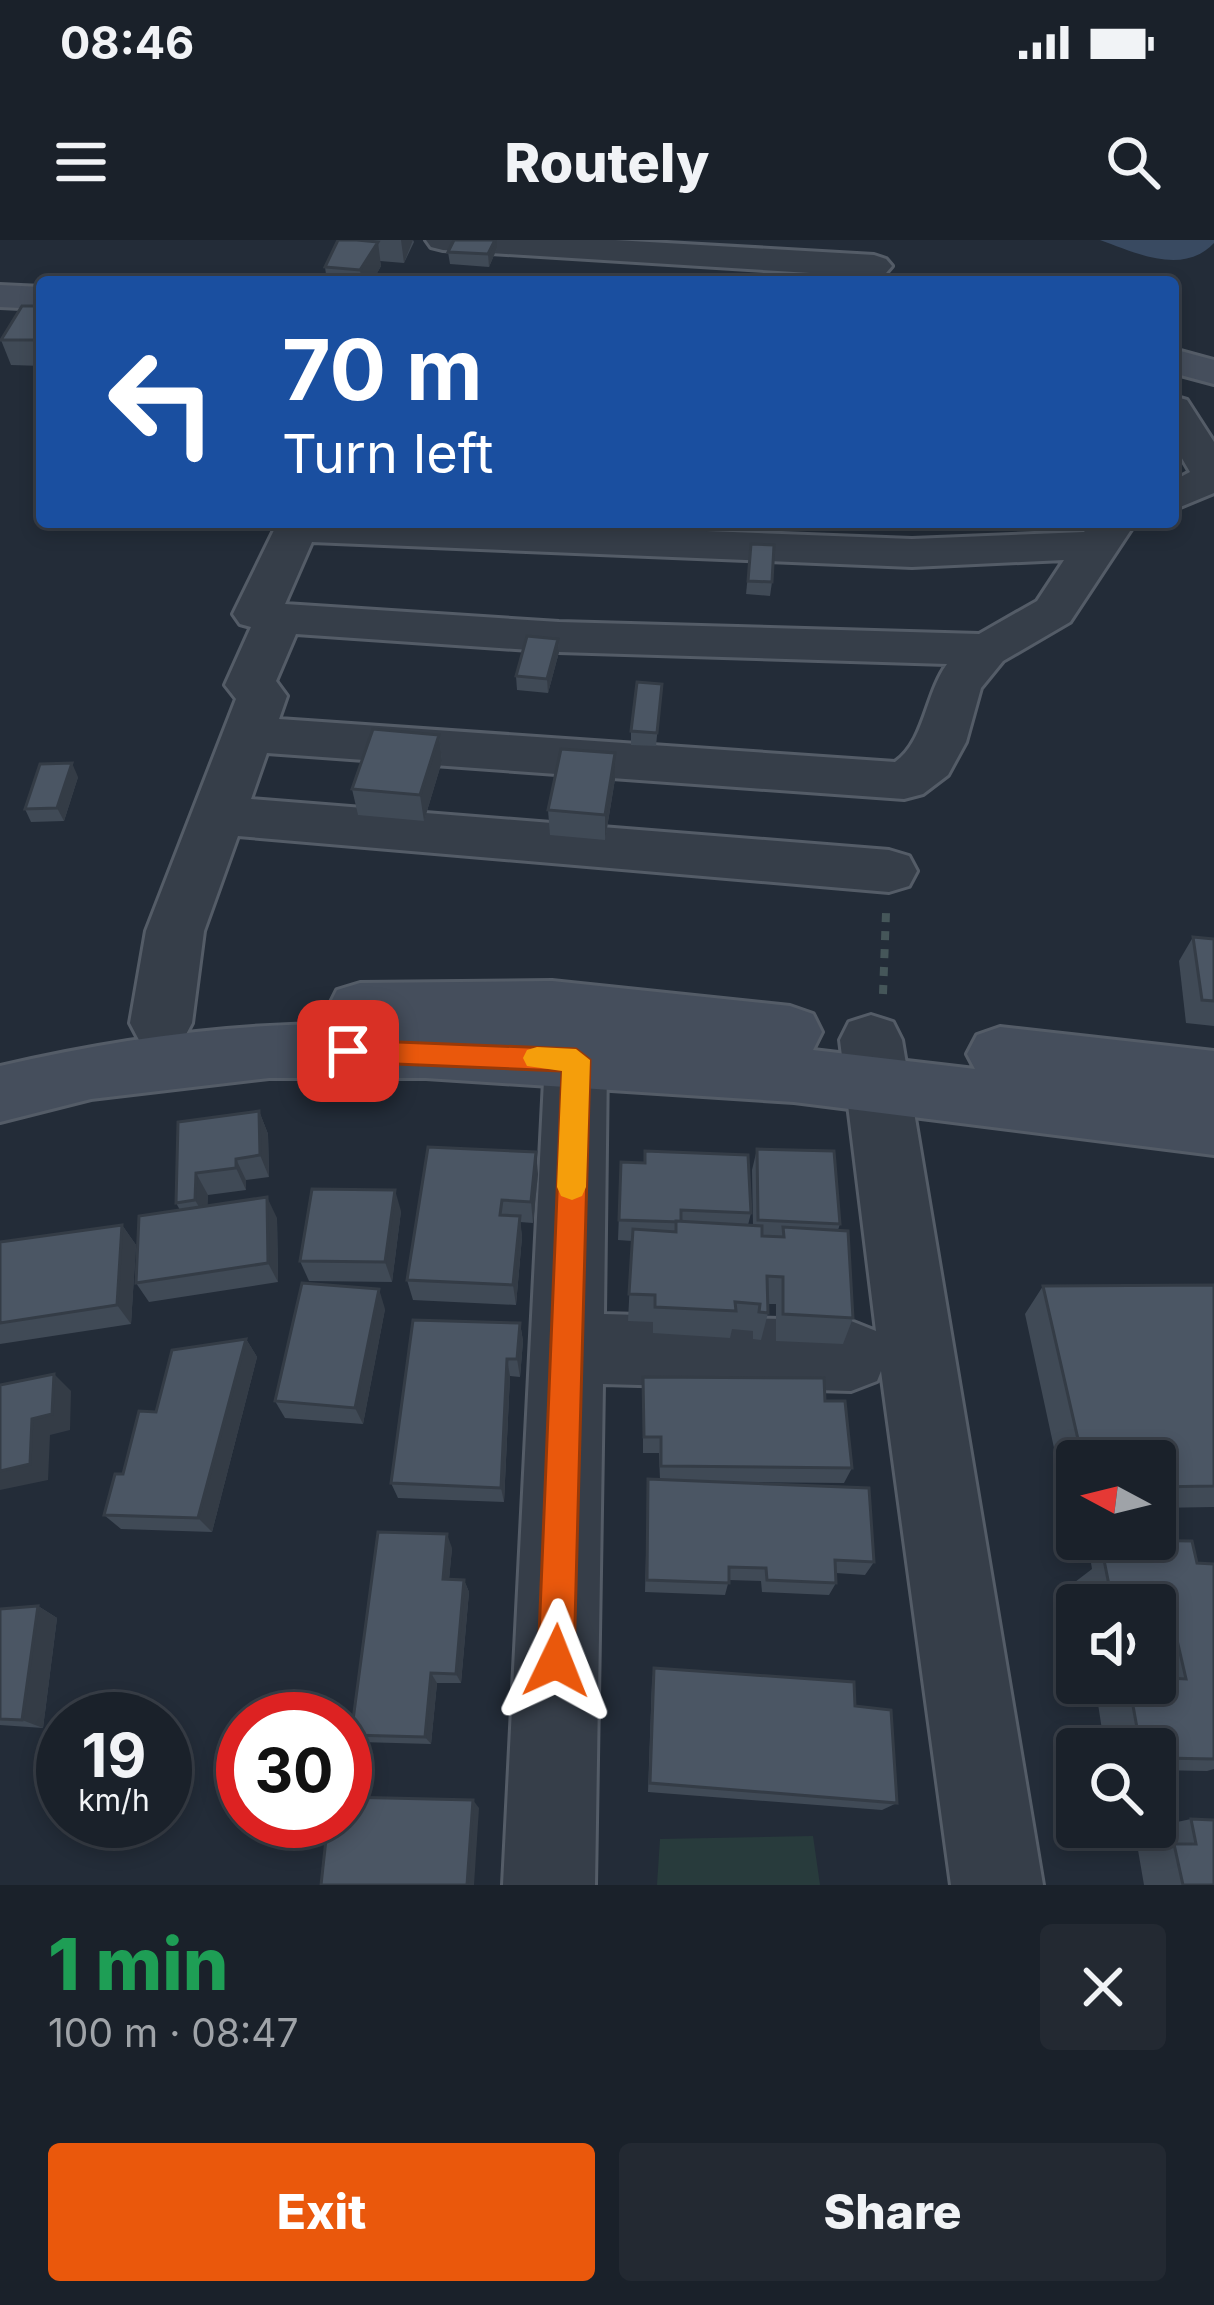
<!DOCTYPE html>
<meta charset="utf-8">
<style>
:root{--surface:#1a212a;--page:#232932;--text:#f1f3f6;--muted:#9fa3a8;--line:#383e47;--accent:#ea580c}
body{margin:0;font-family:Inter,sans-serif;background:var(--page);color:var(--text);height:100vh;display:flex;flex-direction:column;font-size:45px;white-space:nowrap}
*{box-sizing:border-box;margin:0}
p{font-size:39px;color:var(--muted)}
.icon{flex:none;width:66px;height:66px;fill:none;stroke:currentColor;stroke-width:2;stroke-linecap:round;stroke-linejoin:round}
.map{position:relative;height:1645px;overflow:hidden}
.sheet{display:flex;flex-direction:column;background:var(--surface);flex:1}
.sheet>*{flex:none}
.banner{position:absolute;left:36px;top:36px;width:1143px;height:252px;border-radius:12px;box-shadow:0 6px 18px #0003,0 0 0 3px var(--line);background:#1a4fa0;color:#fff;overflow:hidden}
.needle{width:78px;rotate:277deg}
.fabs{position:absolute;left:1056px;top:1200px;display:grid;gap:24px}
.fabs a{display:grid;place-items:center;width:120px;height:120px;border-radius:12px;background:var(--surface);box-shadow:0 6px 18px #0003,0 0 0 3px var(--line);font-size:60px}
.speed{position:absolute;left:36px;top:1452px;display:flex;gap:24px;font-size:60px;font-weight:700;text-align:center}
.speed>*{display:grid;place-content:center;width:156px;height:156px;border-radius:50%;background:var(--surface);box-shadow:0 6px 18px #0003,0 0 0 3px var(--line);line-height:1}
.speed small{font-size:30px;font-weight:400}
.speed .limit{border:18px solid #d22;background:#fff;color:#111}
.pin{position:absolute;display:grid;place-items:center;width:102px;height:102px;color:#fff;margin:-51px;border-radius:24px;box-shadow:0 6px 18px #0006}
.me{position:absolute;width:132px;margin:-66px;rotate:2deg;stroke-linejoin:round;filter:drop-shadow(0 0 9px #0008)}
.turn{display:flex;align-items:center;gap:42px;height:252px;padding:0 48px;font-size:54px}
.turn .icon{width:156px;height:156px;stroke-width:2.5}
.turn b{display:block;font-size:84px;line-height:102px}
.round{display:grid;place-items:center;flex:none;width:126px;height:126px;border-radius:12px;background:var(--page)}
.head{display:flex;align-items:center;justify-content:space-between;height:204px;padding:0 48px}
h1{font-size:72px;font-weight:800;line-height:90px;color:#1e9e55}
.cta{display:flex;gap:24px;margin-top:auto;padding:24px 48px}
.cta a{flex:1;height:138px;border-radius:12px;background:var(--accent);color:#fff;font-size:48px;font-weight:800;line-height:138px;text-align:center}
.cta a+a{background:var(--page);color:var(--text)}
.status{display:flex;justify-content:space-between;align-items:center;height:84px;padding:0 60px;background:var(--surface);direction:ltr}
.status svg{height:33px;fill:currentColor}
header{display:flex;justify-content:space-between;align-items:center;height:156px;padding:0 48px;background:var(--surface);font-size:54px;font-weight:800}
.map>svg:first-child{display:block}
.green{fill:#283b3c}
.water{fill:#394a61}
.lines{fill:none;stroke-linecap:round;stroke-linejoin:round}
.street-casing{stroke:#545c67;stroke-width:6}
.secondary-casing{stroke:#545c67;stroke-width:6}
.path{stroke:#455659;stroke-width:8;stroke-dasharray:9 9;stroke-linecap:butt}
.street{fill:#363e49;fill-rule:evenodd}
.secondary{fill:#454e5c;fill-rule:evenodd}
.wall{fill:#404a56}
.shaded-wall{fill:#343c46}
.building{fill:#4b5664;stroke:#343c46;stroke-width:3}
.route{fill:#ea580c;stroke:#983908;stroke-width:3}
.slow{fill:#f59e0b}
</style>
<div class="status"><b>08:46</b><svg viewBox="0 0 49 12"><path d="M0 12V9h3v3zM5 12V6h3v6zM10 12V3h3v9zM15 12V0h3v12zM26 1h20v11H26zM47 4h2v5h-2z"/></svg></div>
<header><svg class="icon" aria-label="menu" viewBox="0 0 24 24"><path d="M4 6h16M4 12h16M4 18h16"/></svg>Routely<svg class="icon" aria-label="search" viewBox="0 0 24 24"><circle cx="10" cy="10" r="6"/><path d="M15 15l6 6"/></svg></header>
<div class="map">
<svg width="1214" height="1645" viewBox="0 0 1214 1645">
<rect width="100%" height="100%" fill="#232c38"/>
<!-- green -->
<polygon class="green" points="813,1596 820,1645 657,1645 660,1599"/>
<!-- water -->
<path class="water" d="M1100 0H1214V3C1183 36 1136 13 1100 0Z"/>
<g class="lines">
<defs>
<g id="street">
<polygon points="426,0 615,0 874,15 886,19 892,26 886,33 874,37 443,10 431,7"/>
<polygon points="1173,156 1187,160 1214,202 1214,253 1173,270 1173,241 1190,232 1173,203"/>
<path d="M278 282H477L912 299 1084 292 1092 282H1136L1070 382 1003 421 981 448 966 502 948 535 923 554 904 559 267 513 251 559 889 610 909 616 917 631 909 646 889 652 238 596 204 691 192 783 183 800 161 808 139 800 130 783 146 691 236 459 225 445 251 387 240 384 233 374ZM312 302 912 327 1064 320 1037 361 979 394 559 382 285 364ZM296 394 559 412 947 424C925 454 925 501 895 522L279 479 287 456 276 441Z"/>
<polygon points="871,775 893,782 902,800 1043,1645 951,1645 881,1131 877,1141 851,1151 603,1144 595,1645 503,1645 545,821 554,803 576,795 598,803 607,821 604,1074 851,1081 876,1091 840,800 849,782"/>
</g>
<g id="secondary">
<polygon points="0,45 42,47 42,69 0,67"/>
<polygon points="1173,109 1214,120 1214,144 1173,133"/>
<path d="M552 741 790 766 813 774 822 792 813 810 975 829 967 814 977 795 1000 787 1214 811V915L794 862 426 838H269L91 859 0 882V826C111 800 223 784 337 784L328 768 337 750 360 743Z"/>
</g>
</defs>
<!-- street casing -->
<use href="#street" class="street-casing"/>
<!-- secondary casing -->
<use href="#secondary" class="secondary-casing"/>
<!-- path -->
<polyline class="path" points="883,754 886,673"/>
<!-- street -->
<use href="#street" class="street"/>
<!-- secondary -->
<use href="#secondary" class="secondary"/>
</g>
<!-- wall -->
<g class="wall">
<polygon points="338,0 413,0 414,2 404,23 380,21 381,26 372,42 327,42 325,27"/>
<polygon points="497,8 489,27 450,24 448,12"/>
<polygon points="42,66 42,126 11,125 1,100"/>
<polygon points="751,304 772,342 770,356 746,354"/>
<polygon points="558,399 559,412 548,453 517,450 516,436"/>
<polygon points="662,444 656,506 631,505 631,491"/>
<polygon points="439,495 442,521 424,581 358,575 352,549"/>
<polygon points="615,513 615,539 605,600 550,595 548,570"/>
<polygon points="78,537 64,581 31,582 25,569"/>
<polygon points="1193,697 1214,699 1214,786 1186,783 1179,721"/>
<polygon points="259,871 268,894 269,937 246,940 246,950 208,955 207,966 277,978 278,1042 149,1062 136,1043 180,970 176,963 178,882"/>
<polygon points="428,907 538,934 533,983 520,982 522,997 516,1065 413,1060 407,1040"/>
<polygon points="757,909 840,984 838,990 853,1078 843,1104 776,1101 776,1064 768,1064 768,1073 761,1100 753,1099 753,1091 732,1089 730,1098 653,1093 653,1082 628,1081 632,1001 618,1000 621,922 751,973 748,985 753,985 752,930"/>
<polygon points="401,971 392,1042 309,1041 300,1021"/>
<polygon points="122,985 136,1005 131,1084 0,1104 0,1002"/>
<polygon points="1214,1045 1214,1267 1155,1268 1155,1221 1077,1221 1077,1268 1067,1268 1025,1074 1043,1046"/>
<polygon points="385,1069 363,1184 285,1178 275,1161"/>
<polygon points="520,1083 523,1101 520,1137 510,1136 504,1262 398,1258 391,1243"/>
<polygon points="246,1099 257,1117 212,1292 121,1289 104,1275 123,1234 156,1172"/>
<polygon points="643,1137 825,1161 852,1228 844,1243 721,1242 874,1322 865,1335 836,1333 836,1343 829,1355 762,1352 761,1341 729,1340 725,1355 645,1352 648,1240 660,1240 659,1213 643,1213"/>
<polygon points="1120,1300 1197,1323 1214,1324 1214,1529 1207,1531 1155,1530 1155,1509 1105,1509 1098,1464 1089,1464 1085,1444 1155,1443 1155,1365 1080,1365 1075,1342 1092,1329 1091,1323"/>
<polygon points="452,1308 449,1339 464,1340 469,1352 461,1443 437,1443 431,1504 360,1502 351,1495"/>
<polygon points="38,1366 57,1378 43,1488 0,1485 0,1369"/>
<polygon points="654,1428 855,1466 897,1563 882,1570 648,1552 652,1441"/>
<polygon points="1191,1579 1214,1645 1144,1645 1138,1610 1157,1607 1154,1587"/>
</g>
<!-- shaded-wall -->
<g class="shaded-wall">
<polygon points="401,0 413,0 404,23"/>
<polygon points="495,0 497,0 497,8 489,27 488,14"/>
<polygon points="378,2 381,26 372,42 362,42 360,30"/>
<polygon points="558,399 559,412 548,453 547,439"/>
<polygon points="439,495 442,521 424,581 420,555"/>
<polygon points="615,513 615,539 605,600 605,575"/>
<polygon points="72,523 78,537 64,581 57,568"/>
<polygon points="259,871 268,894 269,937 260,915"/>
<polygon points="536,912 538,934 533,983 531,962"/>
<polygon points="236,919 246,940 246,950 236,928"/>
<polygon points="196,933 208,955 207,981 195,960"/>
<polygon points="395,950 401,971 392,1042 385,1022"/>
<polygon points="267,957 277,978 278,1042 268,1023"/>
<polygon points="520,976 522,997 516,1065 513,1045"/>
<polygon points="122,985 136,1005 131,1084 117,1065"/>
<polygon points="379,1049 385,1069 363,1184 355,1168"/>
<polygon points="520,1083 523,1101 520,1137 517,1119"/>
<polygon points="246,1099 257,1117 212,1292 198,1278"/>
<polygon points="507,1119 510,1136 504,1262 501,1248"/>
<polygon points="54,1134 71,1151 70,1190 50,1195 48,1240 0,1250 0,1231 32,1179"/>
<polygon points="447,1294 452,1308 448,1351 443,1339"/>
<polygon points="464,1340 469,1352 461,1443 456,1434"/>
<polygon points="38,1366 57,1378 43,1488 22,1480"/>
<polygon points="431,1433 437,1443 431,1504 425,1497"/>
<polygon points="473,1560 479,1568 474,1645 467,1645"/>
</g>
<!-- building -->
<g class="building">
<polygon points="338,0 357,0 378,2 360,30 325,27"/>
<polygon points="454,0 495,0 488,14 448,12"/>
<polygon points="22,66 42,66 42,92 37,100 1,100"/>
<polygon points="751,304 774,305 772,342 748,341"/>
<polygon points="527,396 558,399 547,439 516,436"/>
<polygon points="637,442 662,444 657,493 631,491"/>
<polygon points="373,489 439,495 420,555 352,549"/>
<polygon points="561,509 615,513 605,575 548,570"/>
<polygon points="72,523 57,568 25,569 40,524"/>
<polygon points="1193,697 1214,699 1214,761 1202,760"/>
<polygon points="259,871 260,915 236,919 236,928 196,933 195,960 176,963 178,882"/>
<polygon points="428,907 536,912 531,962 502,960 500,975 520,976 513,1045 407,1040"/>
<polygon points="757,909 834,911 840,984 758,980"/>
<polygon points="645,911 748,915 751,973 681,970 681,982 619,980 621,922 645,923"/>
<polygon points="312,949 395,950 385,1022 300,1021"/>
<polygon points="267,957 268,1023 136,1043 139,976"/>
<polygon points="676,981 762,986 762,996 784,997 783,987 848,991 853,1078 783,1074 783,1037 767,1036 768,1073 759,1072 760,1064 735,1062 736,1071 655,1067 655,1055 629,1054 633,989 676,992"/>
<polygon points="122,985 117,1065 0,1083 0,1002"/>
<polygon points="302,1043 379,1049 355,1168 275,1161"/>
<polygon points="1214,1045 1214,1246 1155,1247 1155,1221 1083,1221 1043,1046"/>
<polygon points="413,1080 520,1083 517,1119 507,1119 501,1248 391,1243"/>
<polygon points="246,1099 198,1278 104,1275 115,1234 123,1234 139,1171 156,1172 172,1110"/>
<polygon points="54,1134 52,1174 32,1179 30,1224 0,1231 0,1145"/>
<polygon points="643,1137 824,1138 825,1161 845,1161 852,1228 661,1226 661,1197 644,1197"/>
<polygon points="648,1239 869,1248 874,1322 835,1320 836,1343 767,1340 766,1328 729,1327 729,1343 647,1340"/>
<polygon points="378,1292 447,1294 443,1339 464,1340 456,1434 431,1433 425,1497 351,1495"/>
<polygon points="1120,1300 1192,1301 1197,1323 1214,1324 1214,1519 1163,1518 1158,1499 1139,1499 1130,1449 1121,1449 1119,1443 1155,1443 1155,1429 1165,1429 1168,1438 1186,1439 1171,1374 1155,1374 1155,1365 1113,1365 1104,1320 1124,1320"/>
<polygon points="38,1366 22,1480 0,1479 0,1369"/>
<polygon points="654,1428 854,1442 855,1466 891,1470 897,1563 650,1543"/>
<polygon points="345,1557 473,1560 467,1645 321,1645 328,1581 345,1581"/>
<polygon points="1191,1579 1214,1580 1214,1645 1183,1645 1174,1604 1196,1604"/>
</g>
<!-- route -->
<polygon class="route" points="348,800 576,809 590,820 574,1421 569,1434 556,1440 543,1434 538,1421 562,831 348,822 334,811"/>
<!-- slow -->
<polygon class="slow" points="537,807 576,809 590,820 586,947 582,956 572,960 561,956 557,947 562,831 527,826 523,818 527,810"/>
</svg>
<div class="fabs">
<a><svg class="needle" viewBox="-14 -14 28 28"><path d="M0-13l5 13h-10z" fill="#e53935"/><path d="M0 13l5-13h-10z" fill="#9fa3a8"/></svg></a>
<a><svg class="icon" aria-label="sound" viewBox="0 0 24 24"><path d="M4 9h4l5-4v14l-5-4H4zM17 9q2 3 0 6"/></svg></a>
<a><svg class="icon" aria-label="search" viewBox="0 0 24 24"><circle cx="10" cy="10" r="6"/><path d="M15 15l6 6"/></svg></a>
</div>
<div class="speed"><div>19<small>km/h</small></div><div class="limit">30</div></div>
<div class="pin" style="left:348px;top:811px;background:#d93025"><svg class="icon" aria-label="arrive" viewBox="0 0 24 24"><path d="M6 21V4h12l-3 4 3 4H6"/></svg></div>
<svg class="me" style="left:556px;top:1421px" viewBox="-20 -20 40 40"><path d="M0-17L14 15 0 8-14 15z" fill="#ea580c" stroke="#fff" stroke-width="4"/></svg>
<div class="banner">
<div class="turn"><svg class="icon" aria-label="left" viewBox="0 0 24 24"><path d="M17 20v-9H6M10 6l-5 5 5 5"/></svg><div><b>70 m</b>Turn left</div></div>
</div>
</div>
<section class="sheet">
<div class="head"><div><h1>1 min</h1><p>100 m · 08:47</p></div><a class="round"><svg class="icon" aria-label="close" viewBox="0 0 24 24"><path d="M6 6l12 12M18 6L6 18"/></svg></a></div>
<div class="cta"><a>Exit</a><a>Share</a></div>
</section>
